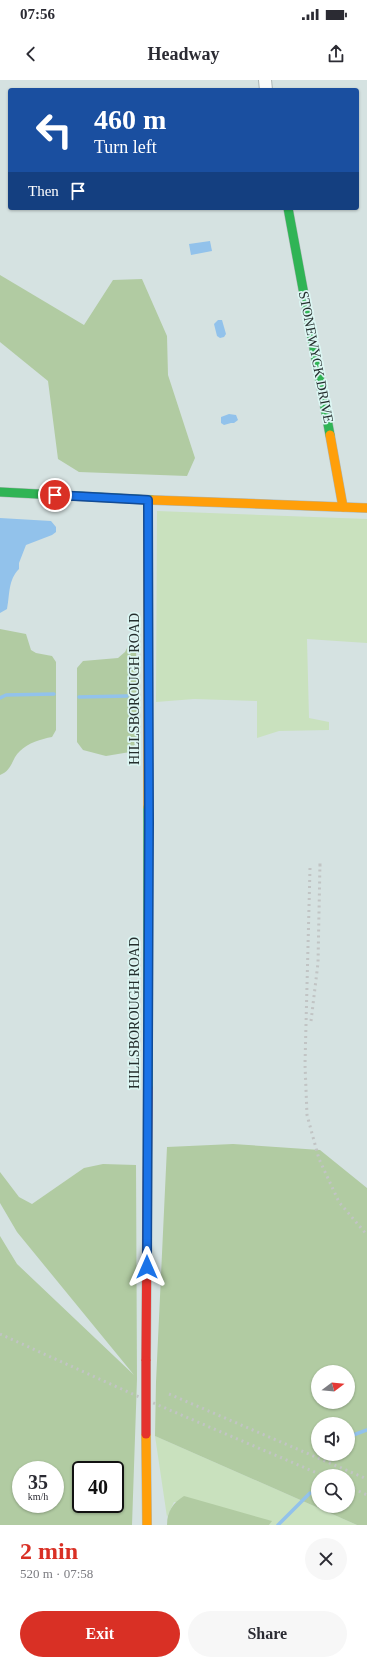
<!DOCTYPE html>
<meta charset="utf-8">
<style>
:root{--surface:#fff;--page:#f7f7f7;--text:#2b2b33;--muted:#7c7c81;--accent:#d93025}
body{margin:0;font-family:"Times New Roman",serif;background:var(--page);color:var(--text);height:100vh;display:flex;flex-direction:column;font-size:15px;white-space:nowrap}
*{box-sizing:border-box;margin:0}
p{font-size:13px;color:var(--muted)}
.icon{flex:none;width:22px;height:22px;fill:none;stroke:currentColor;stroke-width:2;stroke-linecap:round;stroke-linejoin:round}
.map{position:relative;height:1445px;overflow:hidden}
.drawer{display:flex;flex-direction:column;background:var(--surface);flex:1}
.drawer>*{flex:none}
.guide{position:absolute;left:8px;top:8px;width:351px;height:122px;border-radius:4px;box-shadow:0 1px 3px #0004;background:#1a4fa0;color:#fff;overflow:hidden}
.needle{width:26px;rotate:74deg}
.tools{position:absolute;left:311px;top:1285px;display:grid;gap:8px}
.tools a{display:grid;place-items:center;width:44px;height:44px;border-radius:50%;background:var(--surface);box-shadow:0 1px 3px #0004;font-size:20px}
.speed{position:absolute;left:12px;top:1381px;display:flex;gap:8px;font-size:20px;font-weight:700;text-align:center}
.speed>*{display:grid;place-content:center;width:52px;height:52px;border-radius:50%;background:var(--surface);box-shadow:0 1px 3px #0004;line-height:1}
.speed small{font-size:10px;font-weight:400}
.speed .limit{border:2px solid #111;border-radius:6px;background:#fff;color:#111}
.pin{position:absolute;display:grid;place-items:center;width:34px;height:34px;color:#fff;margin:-17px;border:2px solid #fff;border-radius:50%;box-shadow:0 1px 4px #0007}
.me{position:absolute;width:44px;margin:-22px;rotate:0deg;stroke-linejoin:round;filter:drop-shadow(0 0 3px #0008)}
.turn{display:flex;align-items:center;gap:14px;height:84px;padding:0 20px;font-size:18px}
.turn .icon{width:52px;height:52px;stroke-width:2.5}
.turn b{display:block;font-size:28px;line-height:34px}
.then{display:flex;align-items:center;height:38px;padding:0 20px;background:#0003;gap:8px;font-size:15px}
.round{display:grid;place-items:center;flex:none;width:42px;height:42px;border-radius:21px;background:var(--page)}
.overview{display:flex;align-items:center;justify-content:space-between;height:68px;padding:0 20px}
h1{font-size:24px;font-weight:800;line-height:30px;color:var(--accent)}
.action{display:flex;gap:8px;margin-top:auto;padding:8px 20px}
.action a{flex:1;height:46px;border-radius:24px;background:var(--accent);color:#fff;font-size:16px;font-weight:800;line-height:46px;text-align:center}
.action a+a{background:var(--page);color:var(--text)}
.status{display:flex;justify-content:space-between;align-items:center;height:28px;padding:0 20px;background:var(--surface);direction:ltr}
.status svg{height:11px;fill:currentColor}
header{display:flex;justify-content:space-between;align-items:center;height:52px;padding:0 20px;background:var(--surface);font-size:18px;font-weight:800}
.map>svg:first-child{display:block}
.green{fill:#c9e1be}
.forest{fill:#b1cba2;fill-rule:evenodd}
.water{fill:#92c2eb}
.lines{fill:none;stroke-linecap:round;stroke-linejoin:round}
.stream{stroke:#92c2eb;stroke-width:3.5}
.street-casing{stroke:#adb7b6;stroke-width:14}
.fast-casing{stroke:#adb7b6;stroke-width:10}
.slow-casing{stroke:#adb7b6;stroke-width:10}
.jam-casing{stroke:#adb7b6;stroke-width:10}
.street{stroke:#f9fbfa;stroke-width:12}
.fast{stroke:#30b455;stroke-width:9}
.slow{stroke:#ff9f0a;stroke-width:9}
.jam{stroke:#e5322d;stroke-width:9}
.rail{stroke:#c1c4c4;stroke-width:3;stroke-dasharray:2 4;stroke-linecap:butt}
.jam-bridge-casing{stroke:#adb7b6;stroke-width:10;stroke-linecap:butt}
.jam-bridge{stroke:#e5322d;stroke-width:9}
.route-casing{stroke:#114b97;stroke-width:10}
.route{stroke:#1a73e8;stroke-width:7}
.labels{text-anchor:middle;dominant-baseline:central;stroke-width:3.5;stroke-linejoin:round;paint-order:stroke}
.street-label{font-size:14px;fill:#242e2d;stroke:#dcf6f3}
</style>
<div class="status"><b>07:56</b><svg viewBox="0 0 49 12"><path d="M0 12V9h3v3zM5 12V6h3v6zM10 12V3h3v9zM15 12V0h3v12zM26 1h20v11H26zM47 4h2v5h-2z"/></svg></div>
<header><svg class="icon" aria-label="back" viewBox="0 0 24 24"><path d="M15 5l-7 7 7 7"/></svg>Headway<svg class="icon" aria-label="share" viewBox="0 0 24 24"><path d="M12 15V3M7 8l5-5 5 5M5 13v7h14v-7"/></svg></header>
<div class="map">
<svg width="367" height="1445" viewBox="0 0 367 1445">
<rect width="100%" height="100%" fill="#d5e2e1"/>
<!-- green -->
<g class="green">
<polygon points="157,431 367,439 367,563 307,559 309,638 329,642 329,650 279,651 257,658 257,621 194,619 156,622"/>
<polygon points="155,1356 357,1445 269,1445 271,1441 174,1422 167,1437"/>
</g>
<!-- forest -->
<g class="forest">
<polygon points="0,195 84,245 113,200 142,199 167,256 168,295 195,378 187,396 79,392 58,379 48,301 0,262"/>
<path d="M0 549 26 554 31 570 36 573 52 576 56 582V650L52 657C41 659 28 663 20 671 11 679 13 690 0 695Z"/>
<polygon points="128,566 136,569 137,661 130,672 106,676 102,675 83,670 77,662 77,588 83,581 118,578 125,572"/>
<path d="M233 1064 320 1070 367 1108V1445H357L155 1356 156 1302 167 1067ZM318 1292H348V1322H318ZM318 1344H348V1374H318ZM318 1396H348V1426H318Z"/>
<path d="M103 1084 136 1085 137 1299 132 1445H0V1156L17 1184 134 1295 17 1152 0 1123V1092L19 1117 32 1124 84 1088ZM21 1390H55V1424H21ZM81 1390H115V1424H81Z"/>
<path d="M184 1416 272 1441 269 1445H167C167 1431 173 1423 184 1416Z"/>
</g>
<!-- water -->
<g class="water">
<polygon points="210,161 212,171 191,175 189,164"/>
<polygon points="218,240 222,240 226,254 224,257 220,258 217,256 214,244"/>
<polygon points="229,334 236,335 238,340 234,343 231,343 224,345 221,343 221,337"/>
<path d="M0 438 51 441 56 447V452L52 455 26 465 19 483V489C8 500 10 514 7 529L0 533Z"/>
</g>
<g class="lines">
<!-- stream -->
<g class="stream">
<polyline points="79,617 127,616"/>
<polyline points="0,618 6,615 54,614"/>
<polyline points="348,1357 367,1350"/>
<polyline points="278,1445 310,1413"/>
</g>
<defs>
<polyline id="street" points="265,0 266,10"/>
<g id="fast">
<polyline points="288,128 330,355"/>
<polyline points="0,412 152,420"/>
<polyline points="148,727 148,1008"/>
</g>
<g id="slow">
<polyline points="330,355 343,427"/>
<polyline points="152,420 367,428"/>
<polyline points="148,421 148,727"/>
<polyline points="146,1354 147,1445"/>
</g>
<polyline id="jam" points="146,1281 148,1008"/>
</defs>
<!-- street casing -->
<use href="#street" class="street-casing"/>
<!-- fast casing -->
<use href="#fast" class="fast-casing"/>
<!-- slow casing -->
<use href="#slow" class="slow-casing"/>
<!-- jam casing -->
<use href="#jam" class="jam-casing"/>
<!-- street -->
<use href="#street" class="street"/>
<!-- fast -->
<use href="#fast" class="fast"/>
<!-- slow -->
<use href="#slow" class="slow"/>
<!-- jam -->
<use href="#jam" class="jam"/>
<!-- rail -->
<g class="rail">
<polyline points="310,788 305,984 307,1035 319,1079 339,1122 367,1155"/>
<polyline points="311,941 318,883 320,782 320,787"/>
<polyline points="0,1254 137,1316 324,1396"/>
<polyline points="169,1314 367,1399"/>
<polyline points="348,1406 367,1415"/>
</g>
<defs>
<polyline id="jam-bridge" points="146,1281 146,1354"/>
</defs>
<!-- jam-bridge casing -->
<use href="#jam-bridge" class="jam-bridge-casing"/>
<!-- jam-bridge -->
<use href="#jam-bridge" class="jam-bridge"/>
</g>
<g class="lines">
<defs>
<polyline id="route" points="55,415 148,420 149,743 147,1187"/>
</defs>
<!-- route casing -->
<use href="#route" class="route-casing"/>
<!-- route -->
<use href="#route" class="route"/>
</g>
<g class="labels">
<!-- street labels -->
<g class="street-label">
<text transform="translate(316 277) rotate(79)">STONEWYCK DRIVE</text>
<text transform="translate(134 609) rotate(-90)">HILLSBOROUGH ROAD</text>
<text transform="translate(134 933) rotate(-90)">HILLSBOROUGH ROAD</text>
</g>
</g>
</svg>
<div class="tools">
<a><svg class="needle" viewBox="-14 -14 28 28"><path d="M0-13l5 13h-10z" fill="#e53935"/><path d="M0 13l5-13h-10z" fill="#7c7c81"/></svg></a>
<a><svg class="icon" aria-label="sound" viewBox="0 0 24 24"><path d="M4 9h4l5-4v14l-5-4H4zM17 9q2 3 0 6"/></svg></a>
<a><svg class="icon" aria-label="search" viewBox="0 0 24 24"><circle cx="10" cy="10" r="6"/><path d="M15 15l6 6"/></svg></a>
</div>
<div class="speed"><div>35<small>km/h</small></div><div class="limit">40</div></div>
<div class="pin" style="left:55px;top:415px;background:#d93025"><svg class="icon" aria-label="arrive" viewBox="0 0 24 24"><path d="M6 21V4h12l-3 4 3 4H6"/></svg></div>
<svg class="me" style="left:147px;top:1187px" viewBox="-20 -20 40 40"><path d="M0-17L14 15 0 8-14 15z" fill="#1a73e8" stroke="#fff" stroke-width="4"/></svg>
<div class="guide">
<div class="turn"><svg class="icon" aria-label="left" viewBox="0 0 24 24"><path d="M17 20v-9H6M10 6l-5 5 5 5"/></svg><div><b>460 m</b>Turn left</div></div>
<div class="then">Then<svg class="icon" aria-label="arrive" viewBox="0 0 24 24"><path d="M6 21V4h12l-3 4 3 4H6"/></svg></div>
</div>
</div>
<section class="drawer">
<div class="overview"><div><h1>2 min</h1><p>520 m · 07:58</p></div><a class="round"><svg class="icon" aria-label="close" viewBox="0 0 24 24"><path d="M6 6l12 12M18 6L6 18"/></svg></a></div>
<div class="action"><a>Exit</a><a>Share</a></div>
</section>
